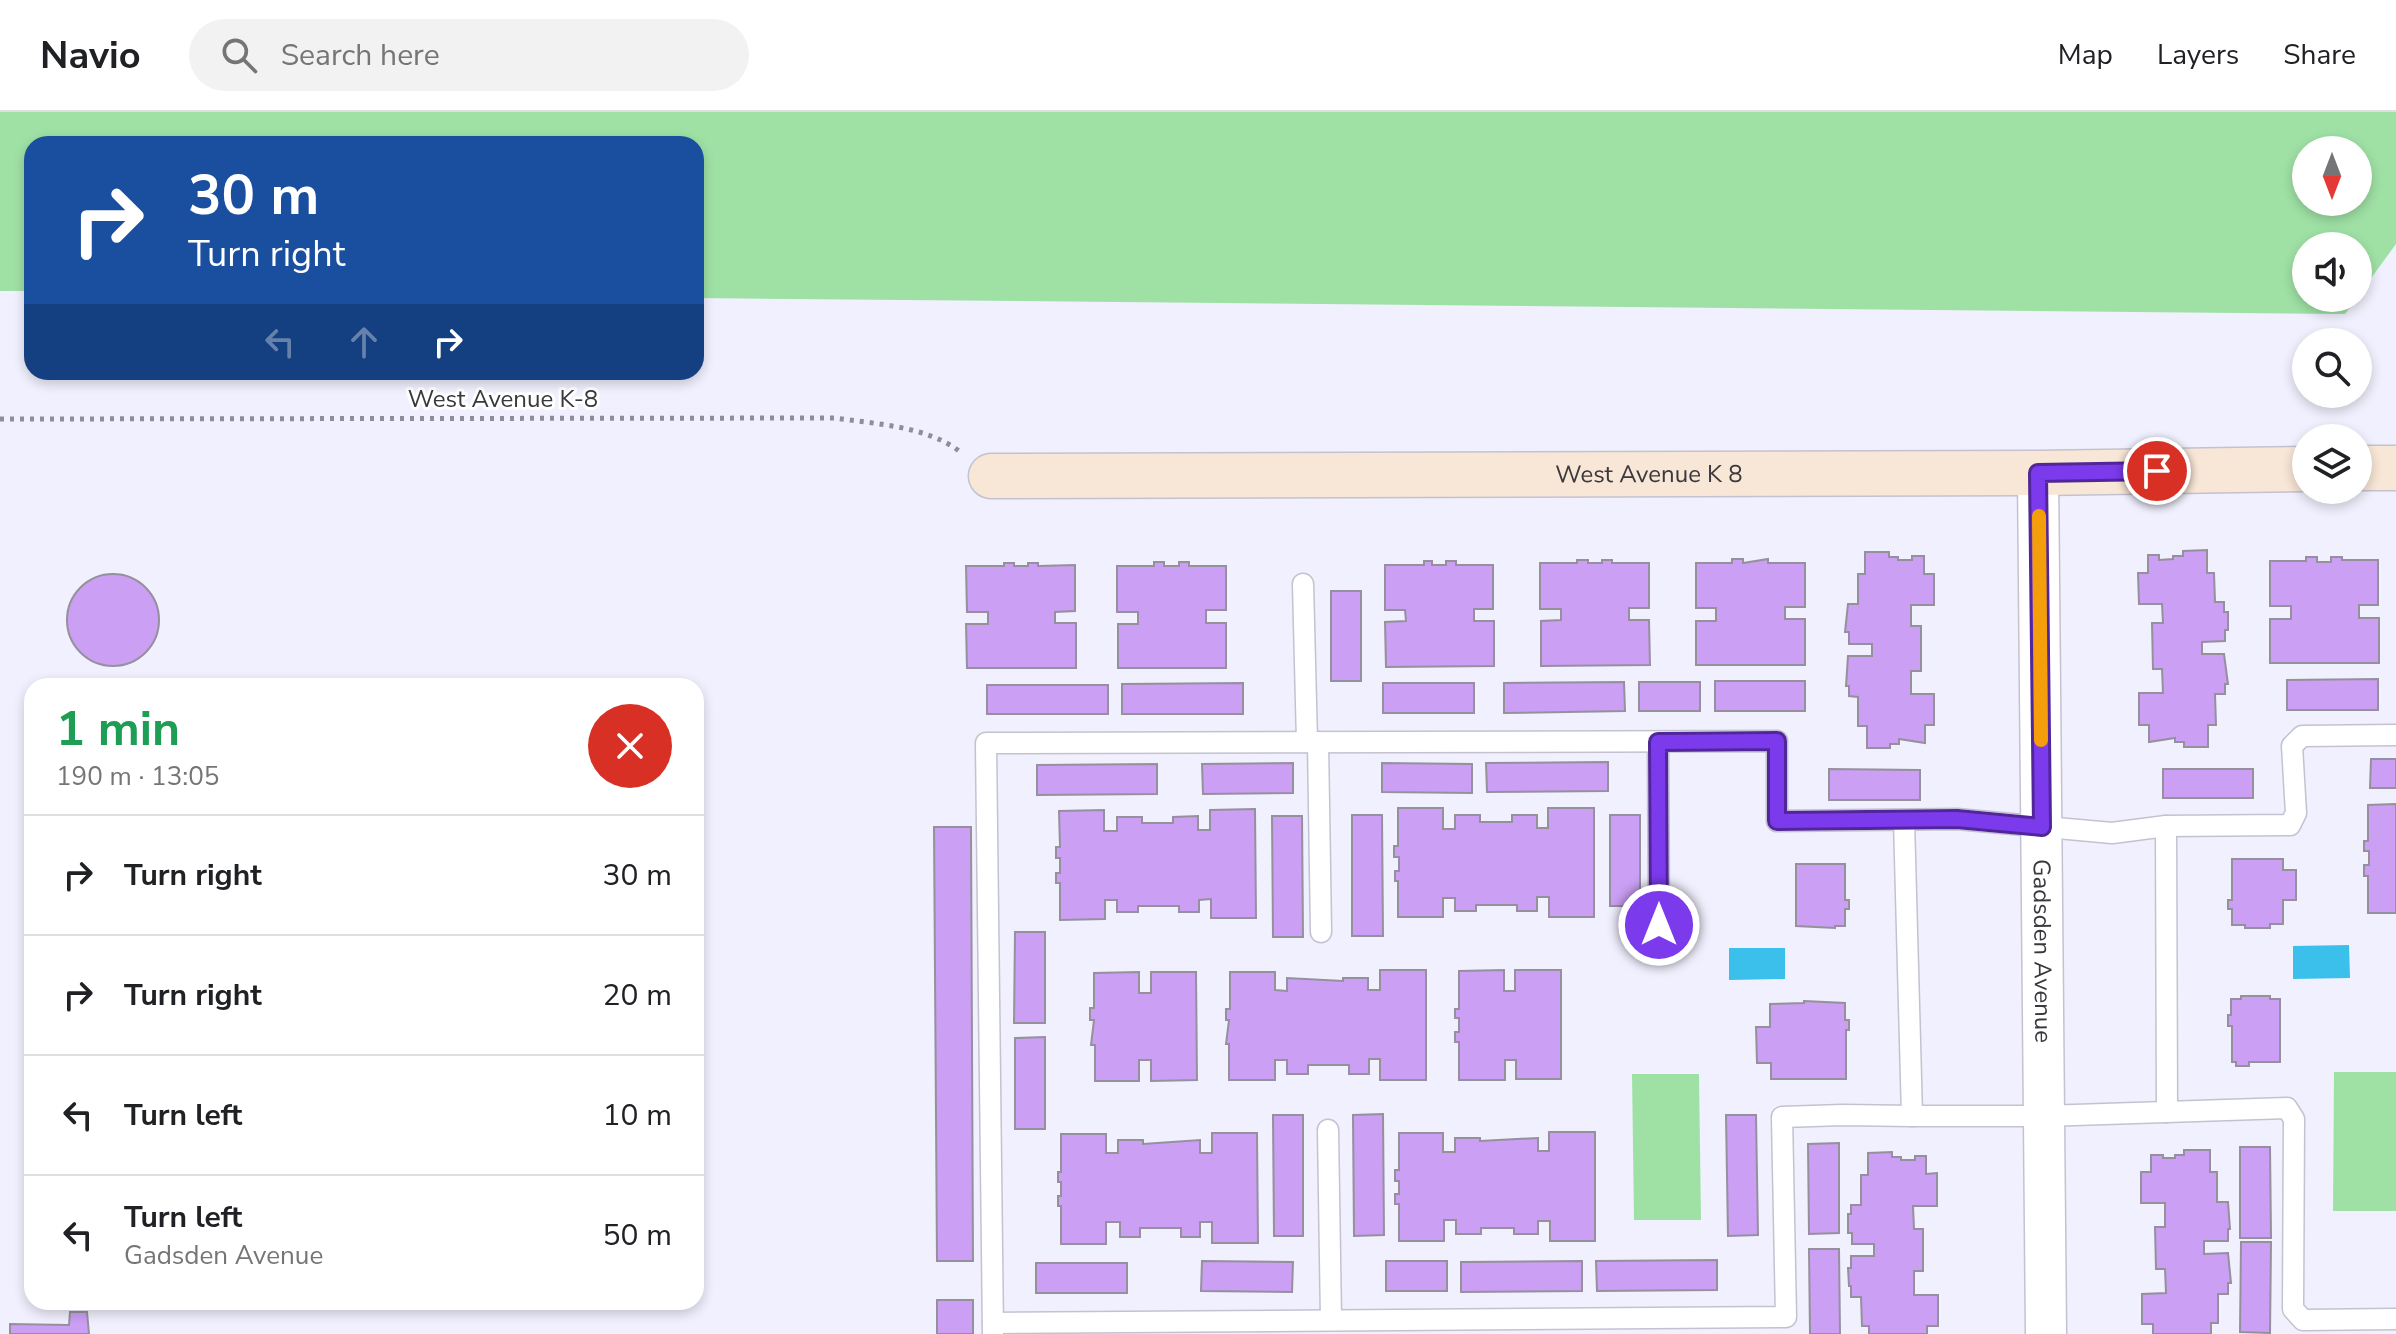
<!DOCTYPE html>
<meta charset="utf-8">
<style>
:root{--surface:#fff;--page:#f2f2f2;--text:#202124;--muted:#757577;--line:#e0e0e0}
body{margin:0;font-family:"Nunito Sans",sans-serif;background:var(--page);color:var(--text);height:100vh;display:flex;flex-direction:column;font-size:30px;white-space:nowrap}
*{box-sizing:border-box;margin:0}
p{font-size:26px;color:var(--muted)}
.icon{flex:none;width:44px;height:44px;fill:none;stroke:currentColor;stroke-width:2;stroke-linecap:round;stroke-linejoin:round}
.map{position:relative;flex:1;overflow:hidden}
.panel{position:absolute;left:24px;top:566px;width:680px;height:632px;display:flex;flex-direction:column;background:var(--surface);border-radius:24px;box-shadow:0 4px 12px #0003}
.panel>*{flex:none}
.top-card{position:absolute;left:24px;top:24px;width:680px;height:244px;border-radius:24px;box-shadow:0 4px 12px #0003;background:#1a4fa0;color:#fff;overflow:hidden}
.needle{width:52px;rotate:180deg}
.controls{position:absolute;left:2292px;top:24px;display:grid;gap:16px}
.controls a{display:grid;place-items:center;width:80px;height:80px;border-radius:50%;background:var(--surface);box-shadow:0 4px 12px #0003;font-size:40px}
.pin{position:absolute;display:grid;place-items:center;width:68px;height:68px;color:#fff;margin:-34px;border:4px solid #fff;border-radius:50%;box-shadow:0 2px 8px #0007}
.me{position:absolute;width:88px;margin:-44px;rotate:0deg;stroke-linejoin:round;filter:drop-shadow(0 0 6px #0008)}
.turn{display:flex;align-items:center;gap:28px;height:168px;padding:0 32px;font-size:36px}
.turn .icon{width:104px;height:104px;stroke-width:2.5}
.turn b{display:block;font-size:56px;line-height:68px}
.lanes{display:flex;align-items:center;height:76px;padding:0 32px;background:#0003;justify-content:center;gap:40px;direction:ltr}
.lanes .off{opacity:.35}
.round{display:grid;place-items:center;flex:none;width:84px;height:84px;border-radius:42px;background:var(--page)}
.overview{display:flex;align-items:center;justify-content:space-between;height:136px;padding:0 32px}
h1{font-size:48px;font-weight:700;line-height:60px;color:#1e9e55}
ul{padding:0;list-style:none}
li{display:flex;align-items:center;gap:24px;height:120px;padding:0 32px;border-top:2px solid var(--line)}
li div{flex:1}
li b{display:block;font-size:30px}
li em{font-style:normal}
header{display:flex;align-items:center;gap:48px;box-sizing:border-box;height:112px;padding:0 40px;background:var(--surface);border-bottom:2px solid var(--line)}
header strong{font-size:38px}
nav{display:flex;gap:44px;margin-inline-start:auto;font-size:28px}
.search{width:560px;height:72px;background:var(--page);display:flex;align-items:center;gap:20px;box-sizing:border-box;padding:0 28px;border-radius:44px;color:var(--muted);font-size:30px}
.map>svg:first-child{display:block}
.green{fill:#9fe1a5;fill-rule:evenodd}
.water{fill:#3bc0eb}
.building{fill:#ca9ff4;stroke:#96909c;stroke-width:2}
.lines{fill:none;stroke-linecap:round;stroke-linejoin:round}
.lane-casing{stroke:#c4c2d0;stroke-width:23}
.street-casing{stroke:#c4c2d0;stroke-width:43}
.secondary-casing{stroke:#c4c2d0;stroke-width:47}
.path{stroke:#8f8e98;stroke-width:5;stroke-dasharray:4 6;stroke-linecap:butt}
.lane{stroke:#fff;stroke-width:20}
.street{stroke:#fff;stroke-width:40}
.secondary{stroke:#f8e6d6;stroke-width:44}
.route-casing{stroke:#51269a;stroke-width:20}
.route{stroke:#7c3aed;stroke-width:14}
.slow{stroke:#f59e0b;stroke-width:14}
.labels{text-anchor:middle;dominant-baseline:central;stroke-width:6;stroke-linejoin:round;paint-order:stroke}
.street-label{font-size:24px;fill:#38383d;stroke:#fff}
</style>
<header>
<strong>Navio</strong>
<div class="search"><svg class="icon" aria-label="search" viewBox="0 0 24 24"><circle cx="10" cy="10" r="6"/><path d="M15 15l6 6"/></svg>Search here</div>
<nav><a>Map</a><a>Layers</a><a>Share</a></nav>
</header>
<div class="map">
<svg width="2396" height="1222" viewBox="0 0 2396 1222">
<rect width="100%" height="100%" fill="#f1f0fe"/>
<!-- green -->
<g class="green">
<path d="M0 0H2396V132L2358 184V134H2306V186H2357L2345 202 696 186V32H32V179H0ZM2306 38H2358V90H2306Z"/>
<polygon points="2334,960 2396,960 2396,1099 2333,1099"/>
<polygon points="1632,962 1699,962 1701,1108 1634,1108"/>
</g>
<!-- water -->
<g class="water">
<polygon points="2349,833 2350,866 2293,867 2293,834"/>
<polygon points="1729,836 1785,836 1785,867 1729,868"/>
</g>
<!-- building -->
<g class="building">
<polygon points="2207,438 2207,461 2214,461 2215,490 2224,490 2224,500 2228,500 2228,518 2225,518 2225,529 2202,530 2202,542 2224,542 2228,572 2225,572 2225,582 2215,582 2216,613 2208,613 2208,635 2184,635 2184,630 2175,630 2175,626 2149,630 2149,613 2139,613 2139,581 2163,581 2162,557 2153,557 2152,511 2163,511 2162,492 2139,492 2138,461 2148,461 2148,443 2159,443 2159,448 2173,447 2173,444 2183,444 2183,439"/>
<polygon points="1865,440 1889,440 1889,445 1898,445 1898,448 1912,448 1912,444 1924,444 1924,462 1934,462 1934,493 1911,493 1911,514 1921,514 1921,559 1911,559 1911,582 1934,582 1934,613 1925,613 1925,631 1899,627 1899,632 1890,632 1890,636 1867,636 1867,614 1858,614 1858,585 1849,584 1849,574 1846,574 1848,544 1872,544 1872,532 1849,532 1849,520 1845,520 1848,492 1858,492 1858,462 1865,462"/>
<polygon points="2306,445 2317,445 2317,450 2331,450 2331,445 2342,445 2342,448 2378,448 2378,493 2359,493 2359,506 2379,506 2379,551 2270,551 2270,507 2291,507 2291,494 2270,494 2270,449 2306,449"/>
<polygon points="1732,447 1743,447 1743,451 1768,447 1768,451 1805,451 1805,495 1785,495 1785,507 1805,507 1805,553 1696,553 1696,509 1716,509 1716,496 1696,496 1696,451 1732,451"/>
<polygon points="1577,448 1588,448 1588,451 1602,451 1602,448 1612,448 1612,451 1649,451 1649,496 1629,496 1629,508 1649,508 1650,553 1541,554 1541,509 1561,508 1561,497 1540,497 1540,451 1577,451"/>
<polygon points="1424,449 1432,449 1432,453 1446,453 1446,449 1456,449 1456,453 1493,453 1493,497 1474,497 1474,509 1494,509 1494,554 1386,555 1385,510 1406,509 1405,498 1385,498 1385,453 1424,453"/>
<polygon points="1154,450 1164,450 1164,454 1179,454 1179,450 1189,450 1189,454 1226,454 1226,498 1206,498 1206,511 1226,511 1226,556 1118,556 1118,512 1138,512 1138,500 1117,500 1117,454 1154,454"/>
<polygon points="1004,451 1014,451 1014,454 1028,454 1028,451 1038,451 1038,454 1075,453 1075,499 1055,500 1055,511 1076,511 1076,556 967,556 966,512 988,512 988,500 967,500 966,454 1004,454"/>
<circle cx="113" cy="508" r="46"/>
<rect x="1331" y="479" width="30" height="90"/>
<polygon points="2378,567 2378,598 2287,598 2287,568"/>
<rect x="1715" y="569" width="90" height="30"/>
<polygon points="1624,570 1625,599 1504,601 1504,571"/>
<rect x="1639" y="570" width="61" height="29"/>
<polygon points="1243,571 1243,602 1122,602 1122,572"/>
<rect x="1383" y="571" width="91" height="30"/>
<rect x="987" y="573" width="121" height="29"/>
<polygon points="2371,647 2396,647 2396,676 2370,676"/>
<polygon points="1608,650 1608,679 1487,680 1486,651"/>
<polygon points="1293,651 1293,681 1203,682 1202,652"/>
<polygon points="1382,651 1472,652 1472,681 1382,680"/>
<polygon points="1157,652 1157,682 1037,683 1037,653"/>
<polygon points="1829,657 1920,658 1920,688 1829,688"/>
<rect x="2163" y="657" width="90" height="29"/>
<polygon points="2396,692 2396,801 2368,801 2368,764 2364,764 2364,753 2369,753 2369,739 2364,739 2364,729 2368,729 2368,693"/>
<polygon points="1398,696 1443,696 1443,717 1455,717 1455,703 1480,703 1480,710 1512,710 1512,703 1537,703 1537,716 1548,716 1548,696 1594,696 1594,805 1549,805 1549,785 1537,785 1537,799 1517,799 1517,793 1476,793 1476,799 1455,799 1455,786 1443,786 1443,805 1398,805 1398,769 1395,769 1395,759 1399,759 1399,745 1394,745 1394,734 1398,734"/>
<polygon points="1255,697 1256,806 1211,806 1211,787 1199,788 1199,800 1179,800 1179,794 1138,794 1138,800 1117,800 1117,788 1105,788 1105,807 1060,808 1060,771 1056,771 1056,761 1060,761 1060,746 1056,746 1056,735 1060,735 1059,699 1104,698 1104,719 1117,719 1117,705 1142,705 1142,711 1173,711 1173,705 1198,704 1198,718 1210,718 1210,698"/>
<polygon points="1352,703 1382,703 1383,824 1352,824"/>
<rect x="1610" y="703" width="30" height="91"/>
<polygon points="1272,704 1302,704 1303,825 1273,825"/>
<polygon points="934,715 971,715 973,1149 937,1149"/>
<polygon points="2232,747 2283,747 2283,758 2296,758 2296,788 2283,788 2283,812 2270,812 2270,816 2245,816 2245,813 2232,813 2232,797 2228,797 2228,788 2232,788"/>
<polygon points="1796,752 1845,752 1845,788 1849,788 1849,797 1845,797 1845,814 1835,814 1835,816 1796,814"/>
<polygon points="1015,820 1045,820 1045,911 1014,911"/>
<polygon points="1380,858 1426,858 1426,968 1380,968 1380,947 1369,947 1369,962 1349,962 1349,953 1308,953 1308,962 1287,962 1287,948 1275,948 1275,968 1229,968 1229,932 1226,932 1229,908 1226,908 1226,897 1230,897 1230,860 1275,860 1275,878 1287,879 1287,866 1343,869 1343,866 1368,866 1368,878 1380,878"/>
<polygon points="1504,858 1504,879 1515,879 1515,858 1561,858 1561,967 1516,967 1516,948 1505,948 1505,968 1459,968 1459,930 1455,930 1455,920 1459,920 1459,906 1455,906 1455,897 1459,897 1459,859"/>
<polygon points="1139,860 1139,881 1151,881 1151,860 1196,860 1197,968 1151,969 1151,948 1139,948 1139,969 1095,969 1095,933 1091,933 1094,908 1090,908 1090,896 1094,896 1094,861"/>
<polygon points="2241,884 2270,884 2270,887 2280,887 2280,950 2249,950 2249,954 2236,954 2236,950 2232,950 2232,914 2228,914 2228,903 2231,903 2231,887 2241,887"/>
<polygon points="1804,889 1845,891 1845,908 1849,908 1849,918 1846,918 1846,967 1771,967 1771,951 1757,951 1756,915 1770,915 1770,892 1804,891"/>
<polygon points="1045,925 1045,1017 1015,1017 1015,926"/>
<polygon points="1383,1002 1384,1123 1354,1124 1353,1003"/>
<polygon points="1273,1003 1303,1003 1303,1124 1274,1124"/>
<polygon points="1726,1003 1756,1003 1758,1123 1728,1124"/>
<polygon points="1549,1020 1595,1020 1595,1129 1550,1129 1550,1109 1538,1109 1538,1122 1514,1122 1514,1116 1481,1116 1481,1122 1456,1122 1456,1108 1444,1108 1444,1129 1399,1129 1399,1092 1395,1092 1395,1082 1399,1082 1399,1069 1395,1069 1395,1058 1399,1058 1399,1021 1443,1021 1443,1040 1455,1040 1455,1026 1480,1026 1480,1029 1538,1026 1538,1039 1549,1039"/>
<polygon points="1212,1021 1257,1021 1258,1131 1212,1131 1212,1110 1200,1110 1200,1125 1181,1125 1181,1116 1140,1116 1140,1125 1120,1125 1120,1110 1106,1110 1106,1132 1061,1132 1061,1094 1058,1094 1058,1084 1061,1084 1061,1070 1058,1070 1058,1060 1061,1060 1061,1022 1106,1022 1106,1041 1118,1041 1118,1028 1143,1028 1143,1032 1200,1028 1200,1041 1212,1041"/>
<polygon points="1839,1031 1839,1121 1809,1122 1808,1032"/>
<polygon points="2240,1035 2270,1035 2271,1126 2240,1126"/>
<polygon points="2184,1038 2210,1038 2210,1060 2217,1060 2217,1090 2228,1090 2230,1117 2228,1117 2228,1129 2204,1129 2204,1142 2228,1141 2231,1171 2228,1171 2228,1182 2218,1182 2218,1211 2211,1211 2211,1222 2153,1222 2153,1212 2142,1212 2142,1182 2166,1181 2165,1157 2156,1157 2155,1115 2165,1115 2165,1091 2141,1091 2141,1060 2151,1060 2151,1043 2163,1043 2163,1046 2175,1046 2175,1043 2184,1043"/>
<polygon points="1892,1040 1892,1045 1901,1045 1901,1048 1915,1048 1915,1044 1926,1044 1926,1062 1937,1061 1937,1094 1913,1094 1914,1117 1923,1117 1923,1159 1914,1159 1914,1183 1938,1183 1938,1214 1927,1214 1927,1222 1869,1222 1869,1214 1862,1214 1861,1185 1851,1185 1851,1174 1849,1174 1848,1156 1851,1156 1851,1144 1874,1144 1874,1132 1852,1132 1852,1121 1848,1121 1848,1102 1851,1102 1851,1093 1861,1093 1861,1063 1868,1063 1868,1041"/>
<polygon points="2241,1130 2271,1130 2270,1221 2240,1220"/>
<polygon points="1809,1137 1839,1137 1840,1222 1810,1222"/>
<polygon points="1717,1148 1717,1178 1597,1179 1596,1149"/>
<polygon points="1202,1149 1293,1150 1292,1180 1201,1179"/>
<rect x="1386" y="1149" width="61" height="30"/>
<polygon points="1582,1149 1582,1179 1461,1180 1461,1150"/>
<rect x="1036" y="1151" width="91" height="30"/>
<rect x="937" y="1188" width="36" height="34"/>
<polygon points="70,1200 87,1200 89,1222 10,1222 10,1212 69,1213"/>
</g>
<g class="lines">
<defs>
<g id="lane">
<polyline points="1303,472 1307,630"/>
<polyline points="1318,630 1321,820"/>
<polyline points="1658,630 1659,813"/>
<polyline points="1904,708 1912,1004 2044,1004 2287,996 2294,1007 2293,1197 2303,1208 2396,1207"/>
<polyline points="2166,714 2290,713 2296,701 2292,634 2302,624 2396,623"/>
<polyline points="1328,1018 1331,1208"/>
<polyline points="993,1211 1786,1205 1782,1005 1843,1003 1912,1004"/>
<polyline points="993,1222 986,631 1777,629 1777,709 1957,707 2112,721 2166,714 2167,1000"/>
</g>
<g id="street">
<path id="s1" d="M2038 361 2046 1222"/>
</g>
<g id="secondary">
<polyline points="2358,356 2396,356"/>
<path id="s2" d="M991 364 2038 361 2306 357"/>
</g>
</defs>
<!-- lane casing -->
<use href="#lane" class="lane-casing"/>
<!-- street casing -->
<use href="#street" class="street-casing"/>
<!-- secondary casing -->
<use href="#secondary" class="secondary-casing"/>
<!-- path -->
<path class="path" d="M0 307 835 306C875 312 926 314 959 339"/>
<!-- lane -->
<use href="#lane" class="lane"/>
<!-- street -->
<use href="#street" class="street"/>
<!-- secondary -->
<use href="#secondary" class="secondary"/>
</g>
<g class="lines">
<defs>
<polyline id="route" points="1659,813 1658,630 1777,629 1777,709 1957,707 2042,715 2038,361 2157,359"/>
</defs>
<!-- route casing -->
<use href="#route" class="route-casing"/>
<!-- route -->
<use href="#route" class="route"/>
<!-- slow -->
<polyline class="slow" points="2039,404 2041,628"/>
</g>
<g class="labels">
<!-- street labels -->
<g class="street-label">
<text x="503" y="287">West Avenue K-8</text>
<text stroke="none"><textPath href="#s2" startOffset="658">West Avenue K 8</textPath></text>
<text stroke="none"><textPath href="#s1" startOffset="478">Gadsden Avenue</textPath></text>
</g>
</g>
</svg>
<div class="controls">
<a><svg class="needle" viewBox="-14 -14 28 28"><path d="M0-13l5 13h-10z" fill="#e53935"/><path d="M0 13l5-13h-10z" fill="#757577"/></svg></a>
<a><svg class="icon" aria-label="sound" viewBox="0 0 24 24"><path d="M4 9h4l5-4v14l-5-4H4zM17 9q2 3 0 6"/></svg></a>
<a><svg class="icon" aria-label="search" viewBox="0 0 24 24"><circle cx="10" cy="10" r="6"/><path d="M15 15l6 6"/></svg></a>
<a><svg class="icon" aria-label="layers" viewBox="0 0 24 24"><path d="M12 4l9 5-9 5-9-5zM3 14l9 5 9-5"/></svg></a>
</div>
<div class="pin" style="left:2157px;top:359px;background:#d93025"><svg class="icon" aria-label="arrive" viewBox="0 0 24 24"><path d="M6 21V4h12l-3 4 3 4H6"/></svg></div>
<svg class="me" style="left:1659px;top:813px" viewBox="-20 -20 40 40"><circle r="17" fill="#7c3aed" stroke="#fff" stroke-width="3"/><path d="M0-11L8 9 0 5-8 9z" fill="#fff"/></svg>
<div class="top-card">
<div class="turn"><svg class="icon" aria-label="right" viewBox="0 0 24 24"><path d="M7 20v-9h11M14 6l5 5-5 5"/></svg><div><b>30 m</b>Turn right</div></div>
<div class="lanes"><svg class="icon off" aria-label="left" viewBox="0 0 24 24"><path d="M17 20v-9H6M10 6l-5 5 5 5"/></svg><svg class="icon off" aria-label="ahead" viewBox="0 0 24 24"><path d="M12 20V5M6 11l6-6 6 6"/></svg><svg class="icon" aria-label="right" viewBox="0 0 24 24"><path d="M7 20v-9h11M14 6l5 5-5 5"/></svg></div>
</div>
<section class="panel">
<div class="overview"><div><h1>1 min</h1><p>190 m · 13:05</p></div><a class="round" style="background:#d93025;color:#fff"><svg class="icon" aria-label="close" viewBox="0 0 24 24"><path d="M6 6l12 12M18 6L6 18"/></svg></a></div>
<ul>
<li><svg class="icon" aria-label="right" viewBox="0 0 24 24"><path d="M7 20v-9h11M14 6l5 5-5 5"/></svg><div><b>Turn right</b></div><em>30 m</em></li>
<li><svg class="icon" aria-label="right" viewBox="0 0 24 24"><path d="M7 20v-9h11M14 6l5 5-5 5"/></svg><div><b>Turn right</b></div><em>20 m</em></li>
<li><svg class="icon" aria-label="left" viewBox="0 0 24 24"><path d="M17 20v-9H6M10 6l-5 5 5 5"/></svg><div><b>Turn left</b></div><em>10 m</em></li>
<li><svg class="icon" aria-label="left" viewBox="0 0 24 24"><path d="M17 20v-9H6M10 6l-5 5 5 5"/></svg><div><b>Turn left</b><p>Gadsden Avenue</p></div><em>50 m</em></li>
</ul>
</section>
</div>
